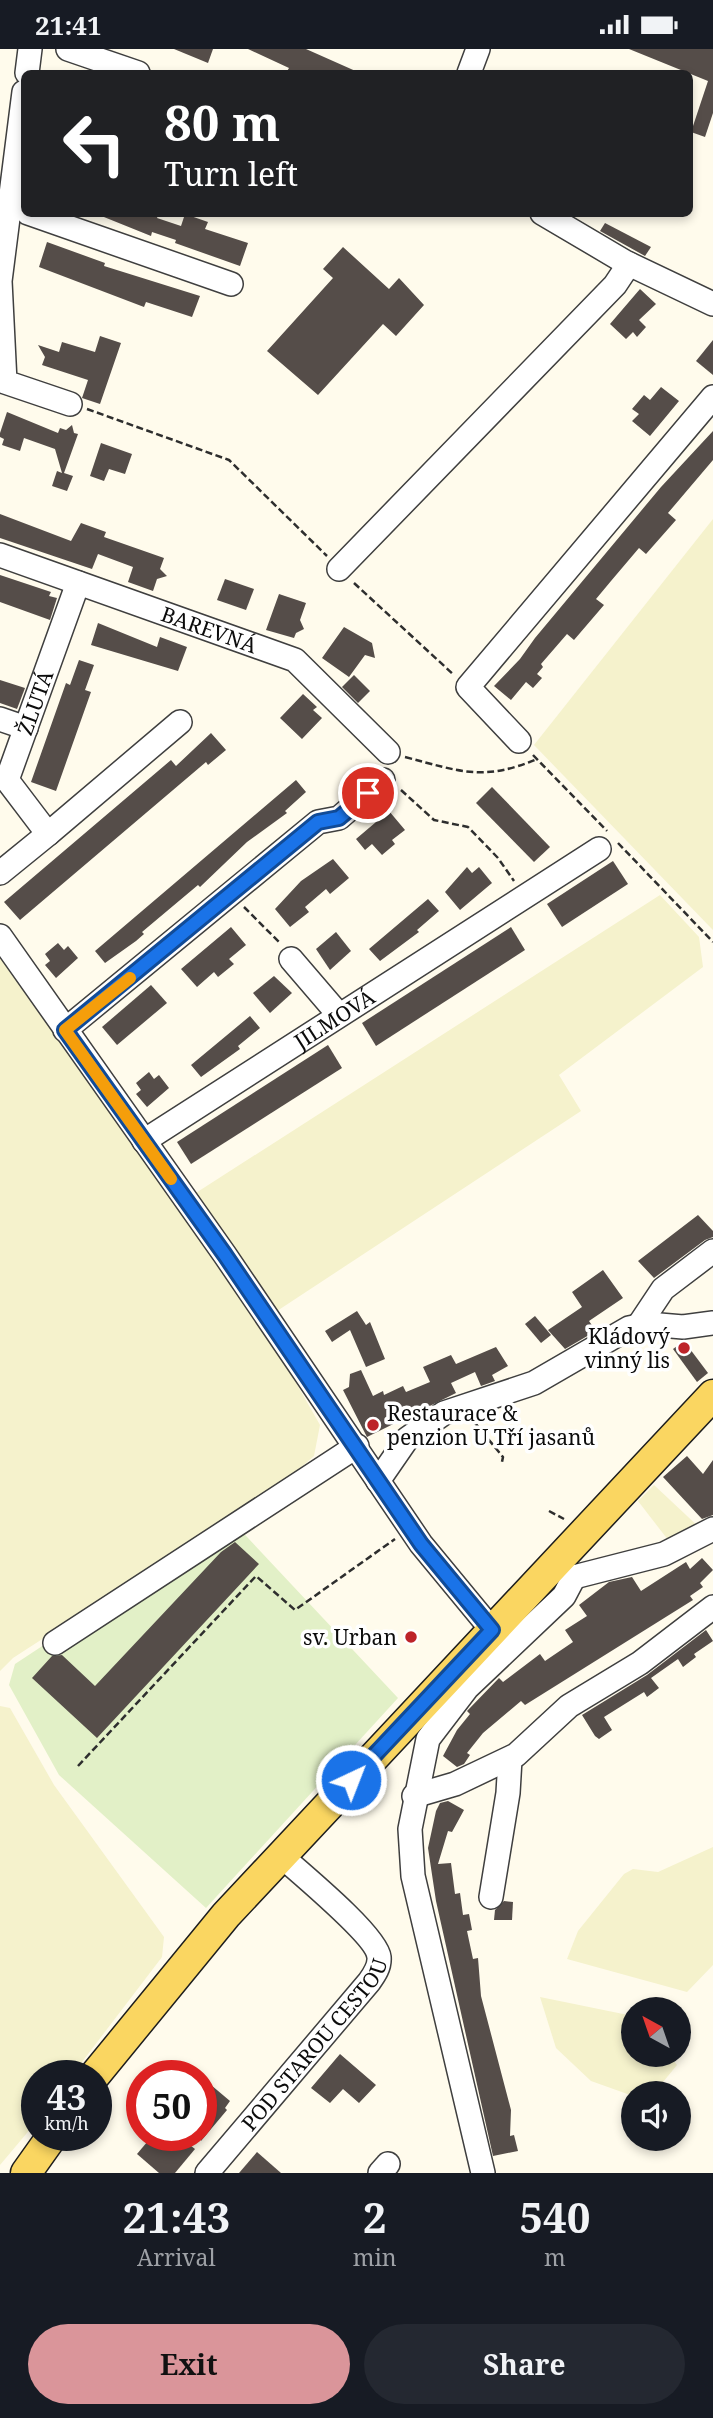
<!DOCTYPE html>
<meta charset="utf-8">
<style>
:root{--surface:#171b24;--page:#242831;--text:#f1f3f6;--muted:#9ea1a6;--accent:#da959a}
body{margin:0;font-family:"Noto Serif",serif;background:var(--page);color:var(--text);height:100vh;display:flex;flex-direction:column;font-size:26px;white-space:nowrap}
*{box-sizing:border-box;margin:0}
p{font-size:23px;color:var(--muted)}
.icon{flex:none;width:38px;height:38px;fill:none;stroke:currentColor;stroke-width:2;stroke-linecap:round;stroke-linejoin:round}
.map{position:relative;height:2124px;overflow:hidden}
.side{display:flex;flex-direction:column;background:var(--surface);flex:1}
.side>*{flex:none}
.banner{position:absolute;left:21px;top:21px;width:672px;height:147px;border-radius:10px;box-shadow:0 4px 10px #0003;background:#202124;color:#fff;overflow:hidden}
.needle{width:46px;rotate:320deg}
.tools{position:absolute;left:621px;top:1948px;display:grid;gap:14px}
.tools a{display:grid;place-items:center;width:70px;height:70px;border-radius:50%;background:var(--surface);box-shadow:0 4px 10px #0003;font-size:35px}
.speed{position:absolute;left:21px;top:2011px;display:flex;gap:14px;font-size:35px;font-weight:700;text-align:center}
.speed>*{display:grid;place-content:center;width:91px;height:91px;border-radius:50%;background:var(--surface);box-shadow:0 4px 10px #0003;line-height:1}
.speed small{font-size:18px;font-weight:400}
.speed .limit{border:10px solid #d22;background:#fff;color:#111}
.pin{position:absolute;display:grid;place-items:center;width:60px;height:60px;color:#fff;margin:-30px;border:4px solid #fff;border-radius:50%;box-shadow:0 2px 7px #0007}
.me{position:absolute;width:77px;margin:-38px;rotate:43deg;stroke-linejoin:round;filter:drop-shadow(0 0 5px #0008)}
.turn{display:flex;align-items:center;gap:24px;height:147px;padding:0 28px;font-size:32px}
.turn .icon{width:91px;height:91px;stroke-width:2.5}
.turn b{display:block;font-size:49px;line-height:60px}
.eta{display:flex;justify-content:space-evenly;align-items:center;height:119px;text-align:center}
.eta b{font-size:42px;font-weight:700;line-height:49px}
.cta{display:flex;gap:14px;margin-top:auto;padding:14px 28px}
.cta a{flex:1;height:80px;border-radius:42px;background:var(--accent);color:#111;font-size:28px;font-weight:700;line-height:80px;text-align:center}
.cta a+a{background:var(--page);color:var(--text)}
.status{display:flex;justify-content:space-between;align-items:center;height:49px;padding:0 35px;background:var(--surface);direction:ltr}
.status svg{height:19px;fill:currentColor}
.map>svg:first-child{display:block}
.farmland{fill:#f5f2cc}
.pitch{fill:#e2f0c7}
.building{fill:#554d49}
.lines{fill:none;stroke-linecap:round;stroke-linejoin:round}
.minor-casing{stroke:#3f3f3f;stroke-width:26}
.major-casing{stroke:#1d1d1d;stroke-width:33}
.path{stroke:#2e2e2e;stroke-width:2.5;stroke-dasharray:7 3.5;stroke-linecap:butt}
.minor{stroke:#fff;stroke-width:23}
.major{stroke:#fad661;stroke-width:30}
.route-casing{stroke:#114b97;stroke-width:18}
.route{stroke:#1a73e8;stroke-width:12}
.slow{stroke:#f59e0b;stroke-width:12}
.poi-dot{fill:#bd2329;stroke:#fff;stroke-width:2.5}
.labels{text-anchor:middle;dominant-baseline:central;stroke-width:7;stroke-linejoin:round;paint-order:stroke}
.street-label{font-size:21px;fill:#0c0c0c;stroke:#fff}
.poi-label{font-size:21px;fill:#0c0c0c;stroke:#fff;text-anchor:end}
</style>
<div class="status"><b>21:41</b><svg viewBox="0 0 49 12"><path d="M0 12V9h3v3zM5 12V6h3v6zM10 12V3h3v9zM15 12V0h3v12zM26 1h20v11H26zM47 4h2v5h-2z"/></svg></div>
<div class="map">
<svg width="713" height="2124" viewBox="0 0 713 2124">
<rect width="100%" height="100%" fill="#fffbec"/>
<!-- farmland -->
<g class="farmland">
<polygon points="713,470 713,881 534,696"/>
<polygon points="660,846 699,888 703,918 559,1026 581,1062 274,1264 188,1149"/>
<polygon points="0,902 270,1288 320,1376 314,1407 282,1435 13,1609 0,1622"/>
<polygon points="654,1436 702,1481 672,1496 638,1452"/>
<polygon points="0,1657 10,1659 54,1736 164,1888 162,1908 72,2026 37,2026 37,2072 0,2116"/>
<polygon points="713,1798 713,1916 687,1943 567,1910 578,1882 624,1825 633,1820 658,1823"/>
<polygon points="540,1948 633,1967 634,2006 669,2006 677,2016 654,2044 634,2044 633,2047 591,2032 556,1999"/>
</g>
<!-- pitch -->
<polygon class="pitch" points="232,1472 398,1649 206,1859 59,1726 9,1636 15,1615"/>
<!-- building -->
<g class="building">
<polygon points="174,0 213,0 208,14"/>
<polygon points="248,0 306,0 360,24 286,24 289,19"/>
<polygon points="629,0 713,0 713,64 705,88 691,83 708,32"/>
<polygon points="94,164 159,164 157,169 181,177 185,165 208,173 205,180 248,194 240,217 175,194 176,191 152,183 151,187"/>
<polygon points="605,174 651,198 645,207 600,182"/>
<polygon points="47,193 105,214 104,217 200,247 192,268 146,253 144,258 39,218"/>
<polygon points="343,198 389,240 399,229 424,256 396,287 383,275 318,346 267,302 333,229 323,220"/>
<polygon points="640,240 656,255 639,271 646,278 637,288 633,283 626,290 610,275"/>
<polygon points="100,287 121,294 100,355 82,349 88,331 42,316 45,308 38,296 59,303 62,293 95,303"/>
<polygon points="713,291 713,326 696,312"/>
<polygon points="661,338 679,352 650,387 632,372 639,365 632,360 644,346 650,351"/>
<polygon points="7,363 58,384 60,379 66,381 72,376 74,384 78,385 64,424 73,427 67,442 52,437 57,422 62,424 55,400 24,389 20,402 2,396 4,390 0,388 0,384"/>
<polygon points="713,382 713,411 668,464 676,471 646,505 639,499 611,532 596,550 604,556 574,591 567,585 541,615 543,618 537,625 542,629 533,639 526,633 511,651 494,637 520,610 535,589 661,438"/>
<polygon points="101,394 132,405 125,425 109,420 104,432 90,427"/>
<polygon points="0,465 71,492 81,474 106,483 104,488 164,509 160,520 167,527 157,530 153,542 128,533 133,518 98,505 92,520 0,489"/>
<polygon points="0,526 51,543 49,547 57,549 50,571 0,553"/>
<polygon points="225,530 254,540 246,561 217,551"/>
<polygon points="279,545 306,554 300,571 304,580 296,584 294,589 266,581"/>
<polygon points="98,574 157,598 160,588 187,598 178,622 91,596"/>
<polygon points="344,578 372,594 375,609 365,606 349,628 322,609"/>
<polygon points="79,611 94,616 85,641 91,643 56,742 31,733 66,634 70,636"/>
<polygon points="354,626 370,642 358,654 342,638"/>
<polygon points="0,631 25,639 17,660 0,654"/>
<polygon points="303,645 317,658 313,661 322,669 302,690 280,669"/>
<polygon points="211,684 226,701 208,716 206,713 20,871 4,853 171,711 176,717"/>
<polygon points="296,731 306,743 285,762 287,764 247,793 200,838 198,836 142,883 144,885 136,892 105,914 95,902"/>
<polygon points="492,738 550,798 534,813 476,754"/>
<polygon points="389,762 405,781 392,791 395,795 382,806 372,795 365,801 356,790"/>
<polygon points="333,810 349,829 330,845 326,840 305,858 309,863 290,878 275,860 301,832"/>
<polygon points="613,812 628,835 562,878 547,855"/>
<polygon points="467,818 472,824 479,818 492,834 460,861 445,843"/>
<polygon points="428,850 439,862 417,881 419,883 380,912 369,900"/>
<polygon points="231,878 246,896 229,910 234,915 218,928 214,923 197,938 181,920"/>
<polygon points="511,878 525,901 376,997 362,974"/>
<polygon points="336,883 351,902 330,921 316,900"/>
<polygon points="58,894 64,901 68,897 78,909 56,929 45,916 50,912 45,905"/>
<polygon points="274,927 292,944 270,964 253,944"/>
<polygon points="151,936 167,954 117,996 102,978"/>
<polygon points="250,967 260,979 238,997 240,1000 201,1028 191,1016"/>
<polygon points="328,996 342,1019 191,1115 177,1093"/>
<polygon points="149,1023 154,1030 159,1026 169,1039 147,1058 136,1045 141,1041 136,1034"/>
<polygon points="698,1166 713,1182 713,1188 705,1191 654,1229 638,1212"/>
<polygon points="603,1221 623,1249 589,1272 596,1282 565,1300 548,1281 582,1258 572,1243"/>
<polygon points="357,1262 366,1276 370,1273 385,1310 366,1318 350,1281 332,1293 325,1282"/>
<polygon points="535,1267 551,1286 541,1294 525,1275"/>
<polygon points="684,1292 708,1324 697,1333 673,1300"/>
<polygon points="496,1298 508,1317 492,1326 495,1332 481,1337 475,1323 451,1334 456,1344 367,1388 343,1341 349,1338 350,1325 361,1321 373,1347 383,1342 384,1346 403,1337 406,1343 430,1333 423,1318 451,1306 456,1315"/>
<polygon points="687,1407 703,1425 713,1411 713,1466 702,1470 663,1428"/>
<polygon points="235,1493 259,1515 97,1689 32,1629 52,1607 62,1606 95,1637 221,1503"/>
<polygon points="702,1509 713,1521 700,1534 703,1538 690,1547 693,1551 525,1656 521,1652 483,1684 467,1704 470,1706 464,1715 457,1718 443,1707 457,1681 470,1665 467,1662 499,1629 503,1633 540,1605 545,1612 573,1593 565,1581 587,1567 579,1556 609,1533 632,1528 641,1542 686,1513 690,1520"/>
<polygon points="706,1581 713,1592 694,1605 696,1608 683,1618 678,1610 651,1629 659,1639 647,1648 644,1643 604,1668 612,1681 599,1690 595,1687 582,1666 647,1626"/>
<polygon points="448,1752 464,1761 452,1783 448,1782 438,1815 451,1814 455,1845 460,1844 463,1866 469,1865 472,1881 467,1882 473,1910 478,1909 481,1947 511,2061 510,2087 514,2086 518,2102 493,2107 436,1852 428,1799 436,1762 440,1754"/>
<polygon points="504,1852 513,1853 512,1871 494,1871 495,1861"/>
<polygon points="340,2005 376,2036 359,2054 343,2040 330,2054 311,2039"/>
<polygon points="211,2036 230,2052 225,2059 227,2061 201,2092 201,2047"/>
<polygon points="153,2086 177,2086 195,2100 175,2124 159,2124 137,2105"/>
<polygon points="257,2103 281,2124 239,2124"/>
</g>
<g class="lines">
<defs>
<g id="minor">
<polyline points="68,0 138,24"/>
<polyline points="27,24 30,0"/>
<polyline points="469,24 478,0"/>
<polyline points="24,43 0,232 5,333 70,355"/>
<polyline points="28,164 231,235"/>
<polyline points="542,164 625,213 713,255"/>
<path id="s1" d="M0 506 295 611 388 703"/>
<polyline points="339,520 615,236 629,215"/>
<polyline points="0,670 26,679"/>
<polyline points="519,692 468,638 713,348"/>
<polyline points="48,785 180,673"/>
<path id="s2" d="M0 824 48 785 7 731 78 534"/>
<polyline points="0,887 225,1206 421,1495 492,1581"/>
<polyline points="291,910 339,966"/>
<polyline points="65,981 318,773 339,769 383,731"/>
<path id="s3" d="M144 1092 599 800"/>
<polyline points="639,1276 663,1240 713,1202"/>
<polyline points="378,1432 407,1390 444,1364 534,1334 629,1279 648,1275 683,1278 713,1274"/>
<polyline points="574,1528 664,1505 713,1480"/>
<polyline points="55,1594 357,1397"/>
<polyline points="414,1747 455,1735 516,1706 569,1657 640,1614 713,1558"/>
<polyline points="491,1848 508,1744 510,1710"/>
<path id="s4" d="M207 2124 369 1933C374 1926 380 1918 379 1908 377 1887 299 1823 280 1806"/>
<polyline points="380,2124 388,2115"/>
<polyline points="483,2124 413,1827 410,1780 428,1690 467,1639 564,1547 574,1528"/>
</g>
<g id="major">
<polyline points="95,2026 226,1866 713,1346"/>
<polyline points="26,2124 53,2086"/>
</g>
</defs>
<!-- minor casing -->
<use href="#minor" class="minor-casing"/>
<!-- major casing -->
<use href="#major" class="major-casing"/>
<!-- path -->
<g class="path">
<polyline points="87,360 229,411 327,507"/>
<polyline points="354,534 454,626"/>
<polyline points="533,706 607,782"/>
<path d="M405 708C459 722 483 733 537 710"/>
<polyline points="401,741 434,771 468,778 498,809 514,832"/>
<polyline points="618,794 713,893"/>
<polyline points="244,858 279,893"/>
<polyline points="475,1374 503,1408 502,1413"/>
<polyline points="549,1462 564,1470"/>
<polyline points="78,1717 256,1527 295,1561 395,1490"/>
</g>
<!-- minor -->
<use href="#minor" class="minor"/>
<!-- major -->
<use href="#major" class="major"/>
</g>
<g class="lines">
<defs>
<polyline id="route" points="351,1731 492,1581 421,1495 225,1206 65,981 318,773 339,769 368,744"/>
</defs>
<!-- route casing -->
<use href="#route" class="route-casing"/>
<!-- route -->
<use href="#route" class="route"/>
<!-- slow -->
<polyline class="slow" points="130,929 65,981 171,1130"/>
</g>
<!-- markers -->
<g class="poi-dot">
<circle cx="684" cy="1299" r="7"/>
<circle cx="373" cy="1376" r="7"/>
<circle cx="411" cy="1588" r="7"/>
</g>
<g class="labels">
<!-- street labels -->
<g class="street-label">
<text stroke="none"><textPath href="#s1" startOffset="222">BAREVNÁ</textPath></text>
<text stroke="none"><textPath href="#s2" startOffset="212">ŽLUTÁ</textPath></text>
<text stroke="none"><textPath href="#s3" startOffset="226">JILMOVÁ</textPath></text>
<text stroke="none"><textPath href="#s4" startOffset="168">POD STAROU CESTOU</textPath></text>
</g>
<!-- poi labels -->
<g class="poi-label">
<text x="670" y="1287">Kládový<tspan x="670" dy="24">vinný lis</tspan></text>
<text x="387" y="1364" text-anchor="start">Restaurace &amp;<tspan x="387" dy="24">penzion U Tří jasanů</tspan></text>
<text x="397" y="1588">sv. Urban</text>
</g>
</g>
</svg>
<div class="tools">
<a><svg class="needle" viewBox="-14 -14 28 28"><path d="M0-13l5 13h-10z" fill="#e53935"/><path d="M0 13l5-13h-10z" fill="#9ea1a6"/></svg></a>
<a><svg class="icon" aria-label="sound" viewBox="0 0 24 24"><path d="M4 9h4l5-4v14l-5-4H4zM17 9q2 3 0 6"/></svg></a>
</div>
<div class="speed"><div>43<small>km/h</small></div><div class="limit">50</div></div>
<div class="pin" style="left:368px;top:744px;background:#d93025"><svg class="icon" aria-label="arrive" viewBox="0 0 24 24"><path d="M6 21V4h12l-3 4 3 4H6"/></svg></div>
<svg class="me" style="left:351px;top:1731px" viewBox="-20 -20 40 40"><circle r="17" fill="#1a73e8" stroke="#fff" stroke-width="3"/><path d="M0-11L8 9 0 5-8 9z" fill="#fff"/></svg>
<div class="banner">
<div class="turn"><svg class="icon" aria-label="left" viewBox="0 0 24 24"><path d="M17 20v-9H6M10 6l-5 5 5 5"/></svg><div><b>80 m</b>Turn left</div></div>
</div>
</div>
<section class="side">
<div class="eta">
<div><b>21:43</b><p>Arrival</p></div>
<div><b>2</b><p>min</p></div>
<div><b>540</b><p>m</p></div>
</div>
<div class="cta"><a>Exit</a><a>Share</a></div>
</section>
